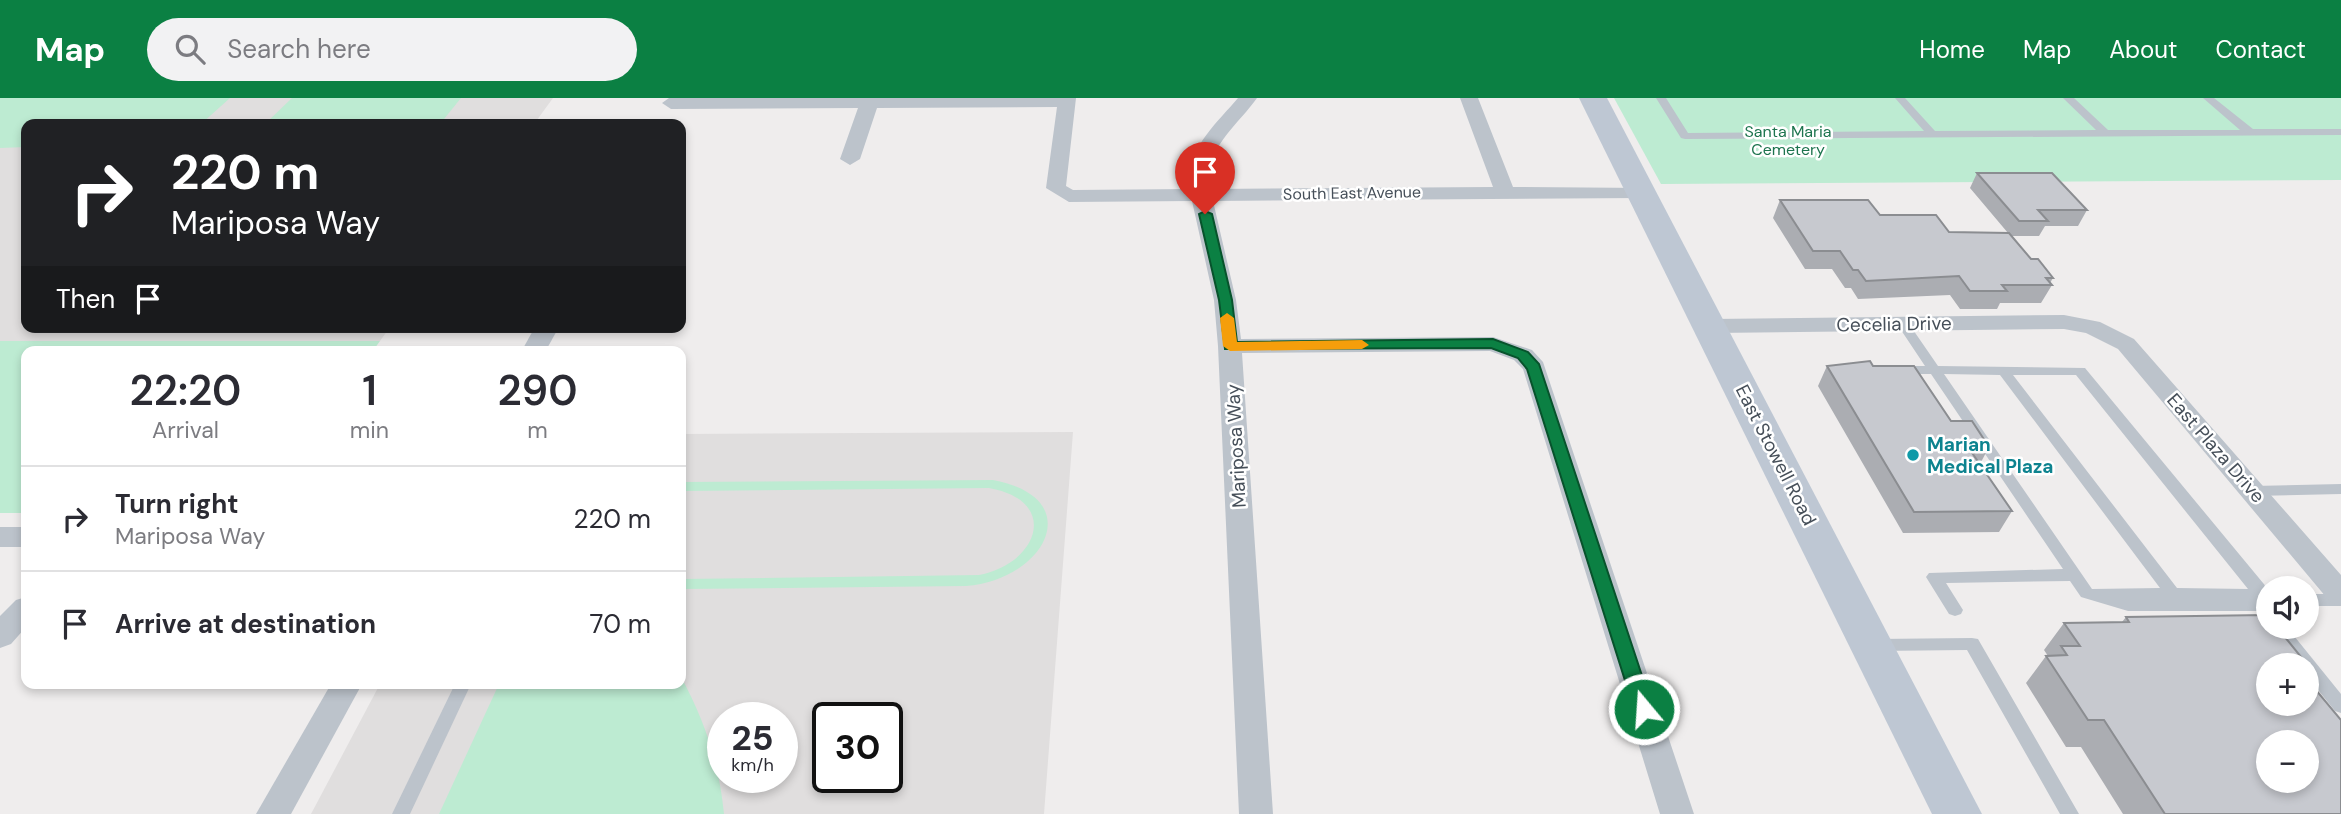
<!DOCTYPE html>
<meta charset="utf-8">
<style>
:root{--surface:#fff;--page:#f2f2f3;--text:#2b2b33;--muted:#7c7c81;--line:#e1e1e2;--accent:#0b8043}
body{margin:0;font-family:"DM Sans",sans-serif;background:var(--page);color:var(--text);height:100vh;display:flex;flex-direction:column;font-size:26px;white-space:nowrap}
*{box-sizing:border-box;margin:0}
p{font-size:23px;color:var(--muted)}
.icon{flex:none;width:38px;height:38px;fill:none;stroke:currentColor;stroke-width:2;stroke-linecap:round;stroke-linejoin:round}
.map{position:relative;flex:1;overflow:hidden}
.side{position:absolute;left:21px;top:248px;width:665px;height:343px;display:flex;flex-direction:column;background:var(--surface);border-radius:14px;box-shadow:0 4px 10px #0003}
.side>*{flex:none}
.top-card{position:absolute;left:21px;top:21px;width:665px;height:214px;border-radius:14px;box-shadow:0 4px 10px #0003;background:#202124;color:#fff;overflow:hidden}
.tools{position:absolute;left:2256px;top:478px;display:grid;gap:14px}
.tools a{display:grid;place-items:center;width:63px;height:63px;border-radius:50%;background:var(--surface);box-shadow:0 4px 10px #0003;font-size:35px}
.speed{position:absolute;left:707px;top:604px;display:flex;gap:14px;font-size:35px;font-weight:700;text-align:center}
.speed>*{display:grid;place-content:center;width:91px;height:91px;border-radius:50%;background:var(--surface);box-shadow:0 4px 10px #0003;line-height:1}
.speed small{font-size:18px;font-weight:400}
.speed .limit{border:4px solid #111;border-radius:10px;background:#fff;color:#111}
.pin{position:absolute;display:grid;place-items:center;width:60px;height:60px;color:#fff;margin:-72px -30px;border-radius:50% 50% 50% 0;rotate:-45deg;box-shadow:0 0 7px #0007}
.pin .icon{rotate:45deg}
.me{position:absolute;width:77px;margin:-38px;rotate:342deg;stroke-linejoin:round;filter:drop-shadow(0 0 5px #0008)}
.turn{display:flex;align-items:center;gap:24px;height:147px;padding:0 35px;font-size:32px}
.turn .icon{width:91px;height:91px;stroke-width:2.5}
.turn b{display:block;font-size:49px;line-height:60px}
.then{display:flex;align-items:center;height:66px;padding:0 35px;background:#0003;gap:14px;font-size:26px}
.eta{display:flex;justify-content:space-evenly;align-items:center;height:119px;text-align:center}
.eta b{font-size:42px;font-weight:600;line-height:49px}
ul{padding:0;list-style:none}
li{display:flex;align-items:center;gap:21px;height:105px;padding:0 35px;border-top:2px solid var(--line)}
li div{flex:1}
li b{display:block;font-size:26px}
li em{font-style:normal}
header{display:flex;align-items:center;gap:42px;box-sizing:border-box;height:98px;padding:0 35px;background:var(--accent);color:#fff}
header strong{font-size:33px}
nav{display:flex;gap:38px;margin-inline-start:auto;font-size:24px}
.search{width:490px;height:63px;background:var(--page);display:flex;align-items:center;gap:18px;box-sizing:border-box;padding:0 24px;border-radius:38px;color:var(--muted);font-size:26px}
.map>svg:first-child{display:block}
.education{fill:#e0dede;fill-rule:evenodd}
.green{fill:#bdebd2}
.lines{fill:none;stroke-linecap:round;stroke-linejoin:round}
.lane{fill:#bcc3cb;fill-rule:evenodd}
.street{fill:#bcc3cb;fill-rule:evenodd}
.secondary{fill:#bec7d3;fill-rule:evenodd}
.wall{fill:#abadb2;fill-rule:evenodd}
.building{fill:#c7c9cf;stroke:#8b8d91;stroke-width:2;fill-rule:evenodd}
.route{fill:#0b8043;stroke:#07532c;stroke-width:2}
.slow{fill:#f59e0b}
.culture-dot{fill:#0f9aa8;stroke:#fff;stroke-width:2.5}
.labels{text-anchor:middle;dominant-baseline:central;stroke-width:5;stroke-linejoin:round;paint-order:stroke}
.far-park-label{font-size:16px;fill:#1d744e;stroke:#fff}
.far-street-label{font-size:16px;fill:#464f59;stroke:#fff}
.street-label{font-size:19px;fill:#464f59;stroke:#fff}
.culture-label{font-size:19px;font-weight:bold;fill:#0d838f;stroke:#fff;text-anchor:start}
</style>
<header>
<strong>Map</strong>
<div class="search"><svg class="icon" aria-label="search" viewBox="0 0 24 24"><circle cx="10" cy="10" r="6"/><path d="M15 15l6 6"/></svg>Search here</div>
<nav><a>Home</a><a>Map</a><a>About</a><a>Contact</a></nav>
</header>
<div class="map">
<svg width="2341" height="716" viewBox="0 0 2341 716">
<rect width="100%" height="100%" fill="#efeded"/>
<!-- education -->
<g class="education">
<polygon points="0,0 553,0 534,26 26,26 26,229 390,229 380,243 0,243"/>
<path d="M1073 334 1044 716H311L380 586H681V336ZM723 620H782V679H723ZM828 620H887V679H828Z"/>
</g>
<!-- green -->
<g class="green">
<polygon points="0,0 230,0 201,26 26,26 26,49 0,50"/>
<polygon points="292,0 461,0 440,26 265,26"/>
<polygon points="1614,0 2341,0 2341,82 1661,86"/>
<polygon points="0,243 380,243 372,254 26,254 26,415 0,415"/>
<path d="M993 382C1089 400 1045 482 966 488L681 491V481L979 477C1038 466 1061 403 989 390L681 393V384Z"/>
<path d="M681 579C705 623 719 665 724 716H439L499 586H681Z"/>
</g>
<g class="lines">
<!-- lane -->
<g class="lane">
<polygon points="1656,0 1666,0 1688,35 1924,33 1895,0 1905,0 1935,33 2096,32 2063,0 2074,0 2108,32 2240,32 2203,0 2214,0 2253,31 2341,31 2341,37 1685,41 1681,40"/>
<path d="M1903 222 1907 223 1938 268 2085 270 2268 491V513H2128L2081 499 2070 483 1946 485 1963 512 1961 516 1955 518 1949 516 1926 479 1929 475 2063 471 1931 276H1898L1891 272 1898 268H1925L1897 226ZM1944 276 2000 277 2160 490 2092 491ZM2013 277H2076L2248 491 2177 490Z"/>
<polygon points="2341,386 2341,396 2253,398 2246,393 2253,388"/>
<rect x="2306" y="496" width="35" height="12"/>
<polygon points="2268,528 2286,528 2341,596 2341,615 2335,613 2306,577 2306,567 2298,567"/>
<polygon points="1972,540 1978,541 2079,716 2060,716 1967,552 1876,553 1870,552 1868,547 1870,542 1876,541"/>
<polygon points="455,586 471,586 410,716 392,716"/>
</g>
<!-- street -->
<g class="street">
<path d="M1076 0 1066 88 1073 92 1190 91C1182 55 1217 25 1238 0H1257C1238 27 1201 54 1210 91L1493 89 1460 0H1478L1513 89 1646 90 1649 94 1639 100 1213 103 1236 202 1241 241 1493 239 1532 252 1543 264 1694 716H1660L1523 271 1514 262 1490 253 1242 255 1273 716H1239L1218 248 1214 202 1192 103 1069 104 1046 90 1057 9 877 10 860 61 850 67 840 61 858 10 671 11 662 5 669 0Z"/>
<polygon points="2064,217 2100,224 2134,241 2341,477 2341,508 2331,505 2118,251 2086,235 2064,231 1712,235 1704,233 1700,228 1704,223 1712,221"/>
<polygon points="535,229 559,229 545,254 521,254"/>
<rect x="0" y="429" width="26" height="20"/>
<polygon points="26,499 26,529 11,546 0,550 0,518 16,502"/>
<polygon points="331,586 362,586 291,716 256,716"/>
</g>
<!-- secondary -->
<polygon class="secondary" points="1579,0 1607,0 1982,716 1932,716"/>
</g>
<!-- wall -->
<g class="wall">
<polygon points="1977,75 2087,112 2078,128 2045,128 2039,138 2012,138 2031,161 2053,180 2050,185 2052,187 2041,205 2000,205 1997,211 1960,211 1950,197 1858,201 1851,190 1845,190 1832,171 1805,171 1773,120 1780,102 1880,117 1949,134 2008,135 1970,90"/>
<polygon points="1827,268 1873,268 1989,349 1980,366 2012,413 1999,434 1903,435 1818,288"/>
<path d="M2266 517 2268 519V528H2276L2310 570 2306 574V567H2268V606H2306V580L2341 622V716H2123L2081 649H2066L2026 585 2046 558H2048L2044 552 2064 525 2122 524 2126 519ZM2268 644H2306V682H2268Z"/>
</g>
<!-- building -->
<g class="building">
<polygon points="1977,75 2052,75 2087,112 2038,112 2048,123 2019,123"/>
<polygon points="1780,102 1868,102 1880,117 1936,117 1949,134 2009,135 2031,161 2038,161 2053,180 2046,180 2052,187 2002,187 2007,193 1970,193 1959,178 1866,183 1858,172 1853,172 1840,153 1813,153"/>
<polygon points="1870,263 1873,268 1914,268 1951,323 1972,323 1989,349 1968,349 2012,413 1914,414 1827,268"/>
<path d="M2266 517 2268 519V528H2276L2310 570H2306V567H2268V606H2306V580L2341 622V716H2165L2104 622H2088L2046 558 2067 557 2061 548H2080L2064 525 2129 524 2126 519ZM2268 644H2306V682H2268Z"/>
</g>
<!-- route -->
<polygon class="route" points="1205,113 1212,116 1232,202 1237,244 1493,241 1528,254 1539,266 1653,611 1651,616 1637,616 1634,611 1527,271 1518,260 1491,250 1225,251 1219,202 1199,116"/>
<!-- slow -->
<polygon class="slow" points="1227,215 1234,220 1237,244 1362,242 1369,247 1362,251 1230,253 1223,248 1220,220"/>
<!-- markers -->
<circle class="culture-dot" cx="1913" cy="357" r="7"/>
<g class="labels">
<!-- far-park labels -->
<g class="far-park-label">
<text x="1788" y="33">Santa Maria<tspan x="1788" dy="18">Cemetery</tspan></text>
</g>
<!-- far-street labels -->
<g class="far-street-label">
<text transform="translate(1352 95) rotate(-1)">South East Avenue</text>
</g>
<!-- street labels -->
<g class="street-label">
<text transform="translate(1894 226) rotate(-1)">Cecelia Drive</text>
<text transform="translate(1236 348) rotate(-93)">Mariposa Way</text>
<text transform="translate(2216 350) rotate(49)">East Plaza Drive</text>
<text transform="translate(1776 357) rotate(63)">East Stowell Road</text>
</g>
<!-- culture labels -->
<g class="culture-label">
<text x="1927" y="346">Marian<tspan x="1927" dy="22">Medical Plaza</tspan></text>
</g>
</g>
</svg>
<div class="tools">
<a><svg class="icon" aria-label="sound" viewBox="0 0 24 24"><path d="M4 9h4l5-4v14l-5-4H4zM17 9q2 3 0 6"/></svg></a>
<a>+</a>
<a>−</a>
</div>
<div class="speed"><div>25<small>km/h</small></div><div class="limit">30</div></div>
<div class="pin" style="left:1205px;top:116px;background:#d93025"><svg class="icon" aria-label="arrive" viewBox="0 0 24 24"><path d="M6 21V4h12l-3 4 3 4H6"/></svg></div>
<svg class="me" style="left:1644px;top:611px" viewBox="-20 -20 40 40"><circle r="17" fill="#0b8043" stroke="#fff" stroke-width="3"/><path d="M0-11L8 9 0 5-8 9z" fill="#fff"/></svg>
<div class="top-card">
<div class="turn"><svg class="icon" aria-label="right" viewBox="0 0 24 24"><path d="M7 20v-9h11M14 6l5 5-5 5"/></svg><div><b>220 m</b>Mariposa Way</div></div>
<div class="then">Then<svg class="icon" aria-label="arrive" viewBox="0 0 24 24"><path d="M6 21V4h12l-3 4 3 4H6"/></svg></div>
</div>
<section class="side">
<div class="eta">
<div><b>22:20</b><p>Arrival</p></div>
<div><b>1</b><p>min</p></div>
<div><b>290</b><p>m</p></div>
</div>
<ul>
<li><svg class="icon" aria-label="right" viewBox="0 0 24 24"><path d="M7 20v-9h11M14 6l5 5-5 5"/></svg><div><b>Turn right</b><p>Mariposa Way</p></div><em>220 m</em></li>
<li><svg class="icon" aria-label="arrive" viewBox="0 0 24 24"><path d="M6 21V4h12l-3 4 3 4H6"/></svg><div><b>Arrive at destination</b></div><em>70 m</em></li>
</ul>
</section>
</div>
